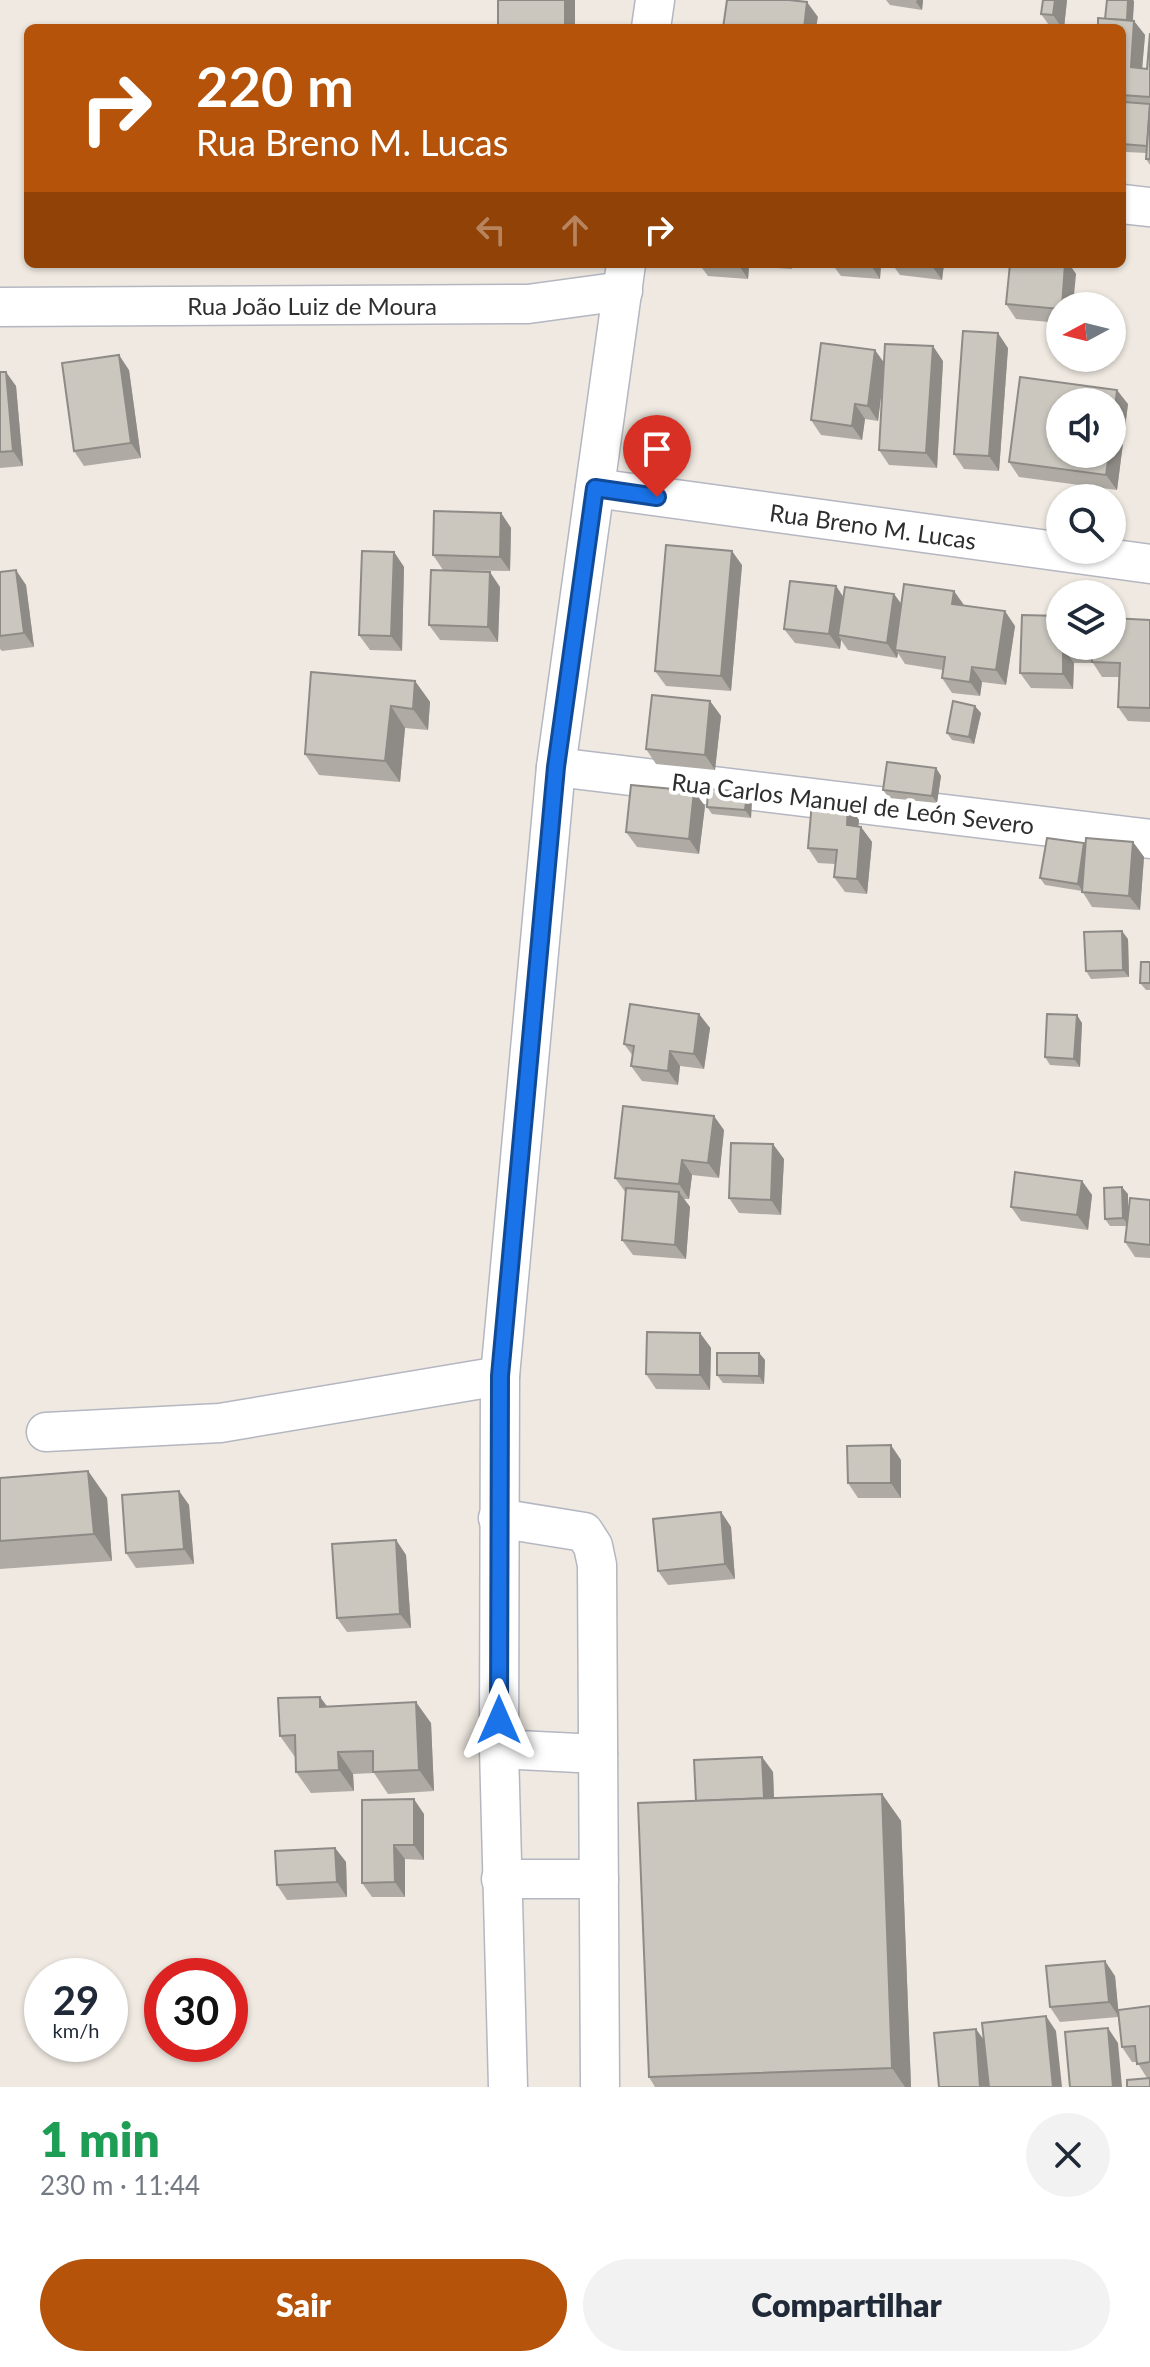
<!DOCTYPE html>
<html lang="pt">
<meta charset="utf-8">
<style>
:root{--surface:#fff;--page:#f2f2f3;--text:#1f2937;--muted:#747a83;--accent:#b45309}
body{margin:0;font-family:Lato,sans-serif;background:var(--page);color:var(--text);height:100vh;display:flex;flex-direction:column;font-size:30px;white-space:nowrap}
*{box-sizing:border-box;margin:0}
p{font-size:26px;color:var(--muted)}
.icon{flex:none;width:44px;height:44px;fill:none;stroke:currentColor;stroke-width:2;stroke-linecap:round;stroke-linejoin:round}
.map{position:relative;height:2087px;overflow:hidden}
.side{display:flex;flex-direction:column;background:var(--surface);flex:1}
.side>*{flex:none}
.banner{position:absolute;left:24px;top:24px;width:1102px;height:244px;border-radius:12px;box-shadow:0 2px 6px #0004;background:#b45309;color:#fff;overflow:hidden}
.needle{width:52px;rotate:263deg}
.buttons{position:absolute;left:1046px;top:292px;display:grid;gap:16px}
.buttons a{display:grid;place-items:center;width:80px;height:80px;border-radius:50%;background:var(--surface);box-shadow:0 2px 6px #0004;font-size:40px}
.speed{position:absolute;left:24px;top:1958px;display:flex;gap:16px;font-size:40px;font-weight:700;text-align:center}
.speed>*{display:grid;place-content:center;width:104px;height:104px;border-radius:50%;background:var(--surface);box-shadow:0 2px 6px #0004;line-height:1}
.speed small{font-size:20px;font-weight:400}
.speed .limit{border:12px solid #d22;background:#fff;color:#111}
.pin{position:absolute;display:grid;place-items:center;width:68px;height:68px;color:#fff;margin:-82px -34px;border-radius:50% 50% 50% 0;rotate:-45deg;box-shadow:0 0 8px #0007}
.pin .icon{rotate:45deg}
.me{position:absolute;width:88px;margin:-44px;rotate:0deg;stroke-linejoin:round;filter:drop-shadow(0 0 6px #0008)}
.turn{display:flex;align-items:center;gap:28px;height:168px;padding:0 40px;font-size:36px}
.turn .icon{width:104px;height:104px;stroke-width:2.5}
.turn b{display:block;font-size:56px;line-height:68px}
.lanes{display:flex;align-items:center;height:76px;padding:0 40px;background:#0003;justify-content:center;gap:40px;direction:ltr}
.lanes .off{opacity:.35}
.round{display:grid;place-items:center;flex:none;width:84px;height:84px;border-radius:42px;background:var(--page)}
.summary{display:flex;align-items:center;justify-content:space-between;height:136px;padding:0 40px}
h1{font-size:48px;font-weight:800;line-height:60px;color:#1e9e55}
.primary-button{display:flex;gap:16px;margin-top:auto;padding:16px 40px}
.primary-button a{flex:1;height:92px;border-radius:48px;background:var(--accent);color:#fff;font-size:32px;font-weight:800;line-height:92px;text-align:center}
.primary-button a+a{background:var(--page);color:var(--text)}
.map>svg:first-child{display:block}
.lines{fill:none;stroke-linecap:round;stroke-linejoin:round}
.street-casing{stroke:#b4b7c1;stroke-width:41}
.street{stroke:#fff;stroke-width:38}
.wall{fill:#afaba4}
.shaded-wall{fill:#8e8b86}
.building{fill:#cbc7bf;stroke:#8e8b86;stroke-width:2}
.route-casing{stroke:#114b97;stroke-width:20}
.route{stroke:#1a73e8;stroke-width:14}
.labels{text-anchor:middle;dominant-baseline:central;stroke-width:8;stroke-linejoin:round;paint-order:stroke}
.street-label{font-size:24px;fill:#2e2e2e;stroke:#fff}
</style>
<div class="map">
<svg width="1150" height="2087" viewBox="0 0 1150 2087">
<rect width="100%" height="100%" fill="#efe9e1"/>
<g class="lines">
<defs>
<g id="street">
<polyline points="651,28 655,0"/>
<polyline points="1122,204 1150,207"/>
<polyline points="0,307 528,304 623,291"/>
<polyline points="595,488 1150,564"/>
<polyline points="556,767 1150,839"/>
<polyline points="46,1432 220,1423 500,1376"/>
<polyline points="498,1518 584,1532 593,1546 597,1565 600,2087"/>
<polyline points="499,1749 598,1754"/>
<polyline points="501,1879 599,1879"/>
<polyline points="508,2087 499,1749 500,1376 556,767 626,264"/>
</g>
</defs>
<!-- street casing -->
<use href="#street" class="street-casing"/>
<!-- street -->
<use href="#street" class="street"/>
</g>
<!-- wall -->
<g class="wall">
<polygon points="886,0 923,0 922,10 890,5"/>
<polygon points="1043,0 1067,0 1064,28 1051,28 1041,14"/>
<polygon points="1134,1 1133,21 1134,21 1145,35 1142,68 1147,69 1150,33 1150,165 1146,159 1146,153 1126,152 1122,146 1124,109 1122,109 1122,28 1105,19"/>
<polygon points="699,264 793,264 792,269 749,266 748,279 708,276"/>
<polygon points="832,264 881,264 880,279 841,276"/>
<polygon points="892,264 944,264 942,280 900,275"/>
<polygon points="1006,264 1069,264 1076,274 1060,306 1060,323 1016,319 1006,304 1010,264"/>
<polygon points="1008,348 999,471 964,469 954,454"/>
<polygon points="943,361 937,468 889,465 879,450 882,387 878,421 865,419 862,440 821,435 811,420 884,362"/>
<polygon points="129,370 141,458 84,466 74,451"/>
<polygon points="0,372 16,386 23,466 0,468"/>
<polygon points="1128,404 1117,490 1019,477 1009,462"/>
<polygon points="501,513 511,528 510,571 443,570 433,555"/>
<polygon points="394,552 404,567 402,651 370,650 359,635"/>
<polygon points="742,565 731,691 666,686 655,671"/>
<polygon points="0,572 26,585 34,647 2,651 0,649"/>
<polygon points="836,586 843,597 894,594 901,604 964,606 1015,626 1006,685 982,682 980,696 952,693 942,678 943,670 905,664 898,653 897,658 848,650 841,640 840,649 795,643 784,629"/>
<polygon points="500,587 498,642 440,640 429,625"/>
<polygon points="1022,615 1150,620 1150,722 1128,721 1118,707 1119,677 1102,677 1093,663 1074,663 1073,689 1031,688 1020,673"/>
<polygon points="415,681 430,702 428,730 405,728 400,782 319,775 305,754"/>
<polygon points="710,701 721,716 715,770 656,764 646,749"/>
<polygon points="981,713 974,744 952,740 947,733"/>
<polygon points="936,768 941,776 937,803 889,798 883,790"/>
<polygon points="747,792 752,799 751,818 712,814 707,807"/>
<polygon points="848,805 859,820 858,827 861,827 872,842 867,894 845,892 834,877 835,864 818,863 808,848"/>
<polygon points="705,806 699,854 637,847 626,832"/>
<polygon points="1133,842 1144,857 1140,910 1092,907 1082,891 1045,885 1040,878 1084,843 1086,846"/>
<polygon points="1128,939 1129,977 1091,979 1086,971"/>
<polygon points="1150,962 1150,990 1146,990 1140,983"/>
<polygon points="699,1014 710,1028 704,1069 680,1066 678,1085 642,1081 631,1066 633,1056 624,1044"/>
<polygon points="1082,1023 1080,1067 1050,1065 1045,1057"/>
<polygon points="724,1130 719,1178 692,1175 689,1199 684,1199 690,1207 686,1259 633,1255 622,1240 626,1193 615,1178"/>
<polygon points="784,1159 781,1215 739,1213 729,1198"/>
<polygon points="1082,1181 1092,1195 1088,1230 1021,1221 1011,1207"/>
<polygon points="1128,1194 1128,1213 1150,1200 1150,1258 1135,1257 1125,1242 1127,1226 1110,1226 1105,1219"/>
<polygon points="700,1333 711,1348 710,1390 656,1389 646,1374"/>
<polygon points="759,1353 765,1360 764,1384 723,1383 717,1375"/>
<polygon points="901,1460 901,1498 858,1498 848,1483"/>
<polygon points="88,1471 107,1498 112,1561 0,1569 0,1478"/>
<polygon points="179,1491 189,1505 194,1564 136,1568 126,1553"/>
<polygon points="721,1512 731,1527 735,1579 668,1585 658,1571"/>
<polygon points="396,1540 406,1555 411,1628 347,1632 337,1618"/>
<polygon points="320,1697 327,1706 431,1723 434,1791 388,1794 374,1773 353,1774 354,1791 311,1793 296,1772 295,1757 280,1736"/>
<polygon points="762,1757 773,1772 774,1798 882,1794 901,1821 911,2087 655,2087 649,2077 696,1801"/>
<polygon points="362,1800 424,1814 424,1860 405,1859 405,1897 372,1897 362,1883"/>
<polygon points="335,1848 346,1862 347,1897 287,1900 277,1885"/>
<polygon points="1115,1976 1118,2010 1150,2006 1150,2087 1147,2078 1137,2062 1132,2062 1122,2047 1118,2017 1060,2022 1050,2007"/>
</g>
<!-- shaded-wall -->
<g class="shaded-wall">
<rect x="565" y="0" width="10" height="28"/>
<polygon points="917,0 923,0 922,10 916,2"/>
<polygon points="1055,0 1067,0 1064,28 1062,28 1053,15"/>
<polygon points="1128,0 1133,0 1134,1 1132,29 1127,21"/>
<polygon points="807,2 818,17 816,28 804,28"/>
<polygon points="1134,21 1145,35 1141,82 1131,67"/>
<polygon points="738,264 748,264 749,266 748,279"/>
<polygon points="870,264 881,264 880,279"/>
<polygon points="932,264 944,264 942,280 932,266"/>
<polygon points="1065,264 1069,264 1076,274 1073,306 1062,306"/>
<polygon points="998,333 1008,348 999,471 989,456"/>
<polygon points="933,346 943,361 937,468 926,453"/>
<polygon points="875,350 885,364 878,421 868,406"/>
<polygon points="119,355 129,370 141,458 131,443"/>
<polygon points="6,372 16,386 23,466 13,451"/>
<polygon points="1117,390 1128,404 1117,490 1106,475 1109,454 1112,454 1112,431"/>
<polygon points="855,404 865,419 862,440 852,426"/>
<polygon points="501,513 511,528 510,571 500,557"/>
<polygon points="732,551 742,565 731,691 721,676"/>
<polygon points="394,552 404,567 402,651 391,636"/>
<polygon points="16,570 26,585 34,647 24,633"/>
<polygon points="490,572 500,587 498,642 488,627"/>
<polygon points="836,586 846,601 838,635 841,640 840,649 829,634"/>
<polygon points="954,591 964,605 952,604"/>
<polygon points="894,594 905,609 895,650 898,653 897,658 887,643"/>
<polygon points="1005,611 1015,626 1006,685 996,670"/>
<polygon points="1063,648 1074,663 1073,689 1063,674"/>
<polygon points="972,667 982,682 980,696 970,682"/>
<polygon points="415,681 430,702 428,730 413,709"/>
<polygon points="710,701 721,716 715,770 705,755"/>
<polygon points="391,706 405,728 400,782 385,761"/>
<polygon points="975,706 981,713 974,744 969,737"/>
<polygon points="936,768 941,776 937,803 932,796"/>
<polygon points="694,791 705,806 699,854 689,839"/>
<polygon points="747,792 752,799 751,818 745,810"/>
<polygon points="848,805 859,820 857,840 847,825"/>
<polygon points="861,827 872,842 867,894 857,879"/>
<polygon points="1133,842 1144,857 1140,910 1129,896"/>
<polygon points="1084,843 1089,851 1083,892 1078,884"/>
<polygon points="1122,931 1128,939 1129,977 1123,970"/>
<polygon points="699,1014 710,1028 704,1069 694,1054"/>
<polygon points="1077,1015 1082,1023 1080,1067 1074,1059"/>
<polygon points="670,1051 680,1066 678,1085 668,1071"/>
<polygon points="714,1116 724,1130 719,1178 708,1163"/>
<polygon points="773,1144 784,1159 781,1215 771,1200"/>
<polygon points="682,1160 692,1175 689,1199 679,1184"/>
<polygon points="1082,1181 1092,1195 1088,1230 1077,1215"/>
<polygon points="1122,1187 1128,1194 1128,1225 1123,1218"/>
<polygon points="679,1192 690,1207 686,1259 675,1245"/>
<polygon points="700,1333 711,1348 710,1390 700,1375"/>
<polygon points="759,1353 765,1360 764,1384 759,1376"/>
<polygon points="891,1445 901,1460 901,1498 891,1483"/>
<polygon points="88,1471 107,1498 112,1561 94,1534"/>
<polygon points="179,1491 189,1505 194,1564 184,1549"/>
<polygon points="721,1512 731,1527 735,1579 725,1564"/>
<polygon points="396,1540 406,1555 411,1628 400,1614"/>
<polygon points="320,1697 335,1718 320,1707"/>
<polygon points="416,1702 431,1723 434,1791 419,1770"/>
<polygon points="338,1752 353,1774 354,1791 339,1770"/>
<polygon points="762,1757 773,1772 775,1826 765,1811"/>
<polygon points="882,1794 901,1821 911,2087 905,2087 892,2068"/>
<polygon points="414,1799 424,1814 424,1860 414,1845"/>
<polygon points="394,1845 405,1859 405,1897 395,1882"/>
<polygon points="335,1848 346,1862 347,1897 337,1882"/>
<polygon points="1105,1961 1115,1976 1119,2017 1109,2002"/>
<polygon points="1046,2016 1056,2031 1062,2087 1053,2087"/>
<polygon points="1108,2028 1118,2043 1122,2087 1113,2087"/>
<polygon points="976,2029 987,2044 990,2087 980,2087"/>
</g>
<!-- building -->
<g class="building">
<rect x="498" y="0" width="67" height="28"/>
<polygon points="727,0 789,0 807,2 804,28 723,28"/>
<polygon points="1043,0 1055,0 1053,15 1041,14"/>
<polygon points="1107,0 1128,0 1127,20 1105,19"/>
<polygon points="1098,18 1134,21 1131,67 1147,69 1150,33 1150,97 1122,95 1122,28 1098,28"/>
<polygon points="1124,102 1150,104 1147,146 1122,144"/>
<polygon points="1150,105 1150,159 1146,159"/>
<polygon points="1010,264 1065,264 1062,306 1060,306 1060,309 1006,304"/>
<polygon points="963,331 998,333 989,456 954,454"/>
<polygon points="821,343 875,350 868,406 855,404 852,426 811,420"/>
<polygon points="885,344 933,346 926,453 879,450"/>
<polygon points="119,355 131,443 74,451 62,363"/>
<polygon points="0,372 6,372 13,451 0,452"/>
<polygon points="1020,377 1117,390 1112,431 1112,402 1060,402 1060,454 1109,454 1106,475 1009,462"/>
<polygon points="434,511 501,513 500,557 433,555"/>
<polygon points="666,545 732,551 721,676 655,671"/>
<polygon points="362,551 394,552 391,636 359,635"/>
<polygon points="16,570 24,633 0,636 0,572"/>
<polygon points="431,570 490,572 488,627 429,625"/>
<polygon points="790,581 836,586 829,634 784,629"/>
<polygon points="904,584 954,591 952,604 1005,611 996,670 972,667 970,682 942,678 945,657 895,650"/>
<polygon points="845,587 894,594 887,643 838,635"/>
<polygon points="1022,615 1060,616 1060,646 1112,646 1112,618 1150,620 1150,708 1118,707 1120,663 1092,662 1092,649 1063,648 1063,674 1020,673"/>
<polygon points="311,672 415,681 413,709 391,706 385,761 305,754"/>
<polygon points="652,695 710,701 705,755 646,749"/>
<polygon points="953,701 975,706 969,737 947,733"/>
<polygon points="887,762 936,768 932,796 883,790"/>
<polygon points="631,785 694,791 689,839 626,832"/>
<polygon points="708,789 747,792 745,810 707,807"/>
<polygon points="812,802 848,805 847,825 861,827 857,879 834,877 837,850 808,848"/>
<polygon points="1047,838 1084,843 1078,884 1040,878"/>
<polygon points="1086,838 1133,842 1129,896 1082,892"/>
<polygon points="1122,931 1123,970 1086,971 1084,932"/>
<polygon points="1141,962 1150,962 1150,983 1140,983"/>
<polygon points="630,1004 699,1014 694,1054 670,1051 668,1071 631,1066 634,1046 624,1044"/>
<polygon points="1047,1014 1077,1015 1074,1059 1045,1057"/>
<polygon points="623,1106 714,1116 708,1163 682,1160 679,1184 615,1178"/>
<polygon points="731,1143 773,1144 771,1200 729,1198"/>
<polygon points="1015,1172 1082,1181 1077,1215 1011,1207"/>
<polygon points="1122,1187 1123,1218 1105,1219 1104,1188"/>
<polygon points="626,1188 679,1192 675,1245 622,1240"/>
<polygon points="1130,1198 1150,1200 1150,1245 1125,1242"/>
<polygon points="647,1332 700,1333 700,1375 646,1374"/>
<polygon points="717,1353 759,1353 759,1376 717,1375"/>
<polygon points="891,1445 891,1483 848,1483 847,1446"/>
<polygon points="88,1471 94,1534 0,1541 0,1478"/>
<polygon points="179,1491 184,1549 126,1553 122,1495"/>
<polygon points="721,1512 725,1564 658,1571 653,1519"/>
<polygon points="396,1540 400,1614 337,1618 332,1544"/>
<polygon points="320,1697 320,1707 416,1702 419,1770 373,1772 373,1751 338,1752 339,1770 296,1772 295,1735 280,1736 278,1698"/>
<polygon points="762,1757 764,1798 696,1801 694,1760"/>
<polygon points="882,1794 892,2068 649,2077 638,1803"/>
<polygon points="414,1799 414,1845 394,1845 395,1882 362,1883 362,1800"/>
<polygon points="335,1848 337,1882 277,1885 275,1851"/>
<polygon points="1105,1961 1109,2002 1050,2007 1046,1966"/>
<polygon points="1150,2006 1150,2062 1137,2064 1135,2046 1122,2047 1118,2010"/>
<polygon points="1046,2016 1053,2087 989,2087 982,2023"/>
<polygon points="1108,2028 1113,2087 1070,2087 1065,2032"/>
<polygon points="976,2029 980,2087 939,2087 934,2033"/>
<polygon points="1150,2078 1150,2087 1127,2087 1127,2080"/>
</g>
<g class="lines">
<defs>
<polyline id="route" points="499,1720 500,1376 556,767 595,488 657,497"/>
</defs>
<!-- route casing -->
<use href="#route" class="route-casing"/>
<!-- route -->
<use href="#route" class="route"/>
</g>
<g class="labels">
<!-- street labels -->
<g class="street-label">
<text x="312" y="305">Rua João Luiz de Moura</text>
<text transform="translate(873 526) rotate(8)">Rua Breno M. Lucas</text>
<text transform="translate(853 803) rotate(7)">Rua Carlos Manuel de León Severo</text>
</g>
</g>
</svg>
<div class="buttons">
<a><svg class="needle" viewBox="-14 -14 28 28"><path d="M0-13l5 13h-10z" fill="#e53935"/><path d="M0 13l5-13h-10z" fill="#747a83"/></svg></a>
<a><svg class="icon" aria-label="sound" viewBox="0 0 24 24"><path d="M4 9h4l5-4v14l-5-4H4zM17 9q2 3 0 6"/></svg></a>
<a><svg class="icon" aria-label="search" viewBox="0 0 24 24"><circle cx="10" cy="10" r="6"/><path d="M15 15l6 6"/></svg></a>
<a><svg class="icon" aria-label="layers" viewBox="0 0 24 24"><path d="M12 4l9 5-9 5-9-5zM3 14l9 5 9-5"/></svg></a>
</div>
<div class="speed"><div>29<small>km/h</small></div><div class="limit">30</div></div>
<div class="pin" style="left:657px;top:497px;background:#d93025"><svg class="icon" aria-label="arrive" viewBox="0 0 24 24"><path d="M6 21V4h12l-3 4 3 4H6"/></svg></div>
<svg class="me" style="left:499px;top:1720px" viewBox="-20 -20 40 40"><path d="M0-17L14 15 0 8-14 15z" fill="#1a73e8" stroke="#fff" stroke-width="4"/></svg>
<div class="banner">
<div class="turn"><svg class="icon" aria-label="right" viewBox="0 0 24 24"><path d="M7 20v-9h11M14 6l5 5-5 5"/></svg><div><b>220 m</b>Rua Breno M. Lucas</div></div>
<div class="lanes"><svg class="icon off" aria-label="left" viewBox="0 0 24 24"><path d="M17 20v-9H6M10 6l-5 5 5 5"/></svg><svg class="icon off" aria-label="ahead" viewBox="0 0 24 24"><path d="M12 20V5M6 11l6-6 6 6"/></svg><svg class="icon" aria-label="right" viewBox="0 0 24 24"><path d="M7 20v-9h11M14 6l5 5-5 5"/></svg></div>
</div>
</div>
<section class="side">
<div class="summary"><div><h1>1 min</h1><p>230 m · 11:44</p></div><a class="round"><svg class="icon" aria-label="close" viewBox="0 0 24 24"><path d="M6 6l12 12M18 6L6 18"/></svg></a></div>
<div class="primary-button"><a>Sair</a><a>Compartilhar</a></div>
</section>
